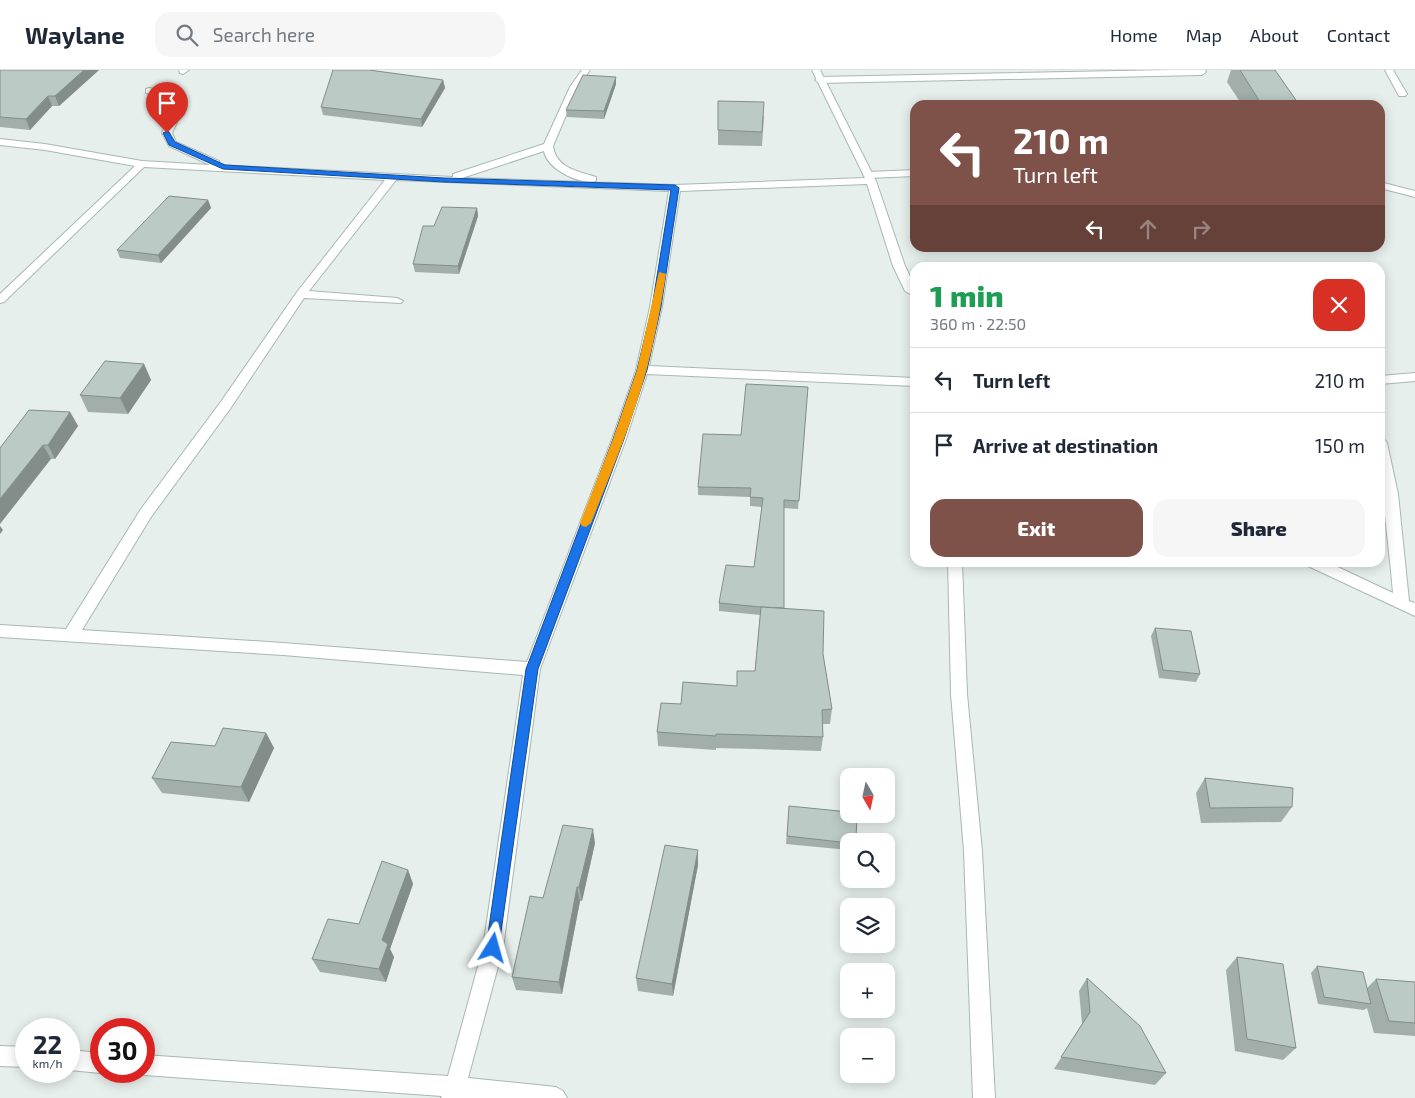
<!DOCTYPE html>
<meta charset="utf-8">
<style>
:root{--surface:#fff;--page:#f6f6f7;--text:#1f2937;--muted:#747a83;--line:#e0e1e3;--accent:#7f5249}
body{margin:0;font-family:"Exo 2",sans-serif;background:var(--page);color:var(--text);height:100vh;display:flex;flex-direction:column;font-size:19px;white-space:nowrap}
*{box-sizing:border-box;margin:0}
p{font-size:16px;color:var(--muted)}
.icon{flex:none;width:28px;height:28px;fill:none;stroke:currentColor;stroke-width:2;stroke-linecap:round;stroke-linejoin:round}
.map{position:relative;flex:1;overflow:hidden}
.sheet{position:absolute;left:910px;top:192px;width:475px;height:305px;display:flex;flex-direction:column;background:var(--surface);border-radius:15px;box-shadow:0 2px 12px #0003}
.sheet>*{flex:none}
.top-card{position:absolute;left:910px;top:30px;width:475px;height:152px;border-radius:15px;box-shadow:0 2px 12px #0003;background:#7f5249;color:#fff;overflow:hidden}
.needle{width:32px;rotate:171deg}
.buttons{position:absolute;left:840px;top:698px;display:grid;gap:10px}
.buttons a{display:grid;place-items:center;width:55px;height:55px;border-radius:10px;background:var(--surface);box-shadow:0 2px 12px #0003;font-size:25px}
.speed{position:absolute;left:15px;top:948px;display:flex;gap:10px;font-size:25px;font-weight:700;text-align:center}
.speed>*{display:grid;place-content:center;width:65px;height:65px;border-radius:50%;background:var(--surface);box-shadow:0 2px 12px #0003;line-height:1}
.speed small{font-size:12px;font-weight:400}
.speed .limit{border:8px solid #d22;background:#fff;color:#111}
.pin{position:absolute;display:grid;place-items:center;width:42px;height:42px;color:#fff;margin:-51px -21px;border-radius:50% 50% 50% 0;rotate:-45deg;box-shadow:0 0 5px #0007}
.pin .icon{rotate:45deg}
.me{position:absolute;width:55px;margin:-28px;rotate:8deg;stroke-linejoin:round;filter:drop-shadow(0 0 4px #0008)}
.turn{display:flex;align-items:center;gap:18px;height:105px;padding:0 20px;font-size:22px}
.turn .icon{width:65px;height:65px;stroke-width:2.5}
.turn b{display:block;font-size:35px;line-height:42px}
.lanes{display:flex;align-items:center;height:48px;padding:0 20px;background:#0003;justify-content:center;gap:25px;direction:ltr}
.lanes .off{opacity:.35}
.round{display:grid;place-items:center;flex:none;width:52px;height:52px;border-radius:15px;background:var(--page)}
.overview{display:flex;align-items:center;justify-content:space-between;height:85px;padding:0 20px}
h1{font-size:30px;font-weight:800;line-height:38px;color:#1e9e55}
.primary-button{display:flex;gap:10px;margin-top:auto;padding:10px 20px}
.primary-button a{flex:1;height:58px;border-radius:15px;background:var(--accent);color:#fff;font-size:20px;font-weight:800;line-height:58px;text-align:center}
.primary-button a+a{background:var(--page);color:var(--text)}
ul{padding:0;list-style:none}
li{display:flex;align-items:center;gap:15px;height:65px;padding:0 20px;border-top:1px solid var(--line)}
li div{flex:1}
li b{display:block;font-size:19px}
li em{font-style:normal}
header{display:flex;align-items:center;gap:30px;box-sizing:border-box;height:70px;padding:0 25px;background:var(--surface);border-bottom:1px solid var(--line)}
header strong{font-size:24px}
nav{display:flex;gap:28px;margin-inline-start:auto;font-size:18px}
.search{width:350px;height:45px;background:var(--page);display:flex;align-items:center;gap:12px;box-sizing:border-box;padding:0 18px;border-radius:15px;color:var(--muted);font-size:19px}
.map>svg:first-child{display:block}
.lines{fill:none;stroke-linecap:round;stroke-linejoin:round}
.service-casing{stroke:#a8b8b2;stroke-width:2}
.minor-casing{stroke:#a8b8b2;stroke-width:2}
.service{fill:#fff;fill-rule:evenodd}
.minor{fill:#fff;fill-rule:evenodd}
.wall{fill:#a1aea9}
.shaded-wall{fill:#838d89}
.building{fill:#bbcac4;stroke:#838d89}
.route{fill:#1a73e8;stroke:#114b97}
.slow{fill:#f59e0b}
</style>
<header>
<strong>Waylane</strong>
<div class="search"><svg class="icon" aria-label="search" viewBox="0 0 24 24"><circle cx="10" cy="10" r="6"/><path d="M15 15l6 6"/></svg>Search here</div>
<nav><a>Home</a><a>Map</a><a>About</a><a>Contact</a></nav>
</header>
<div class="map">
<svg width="1415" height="1028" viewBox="0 0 1415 1028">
<rect width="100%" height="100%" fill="#e6efeb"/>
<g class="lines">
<defs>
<g id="service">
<polygon points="1171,0 1205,0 1206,2 1202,5 819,13 815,10 819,7"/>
<polygon points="1385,0 1393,0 1407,24 1405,26 1399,26"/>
<polygon points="915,100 915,106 868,108 863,105 868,102"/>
<polygon points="1380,112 1415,121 1415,127 1380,118"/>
</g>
<g id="minor">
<polygon points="179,0 189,0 183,4 180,3"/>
<path d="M582 0H590L578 17 553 76C556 98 577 101 596 107V111C579 115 547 99 544 81L462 108 675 115 865 108 812 0H820L876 111 905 196 915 217V227L905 221 893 196 867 114 680 121 662 237 649 296 915 308V316L647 304 626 369 540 599 503 878 468 1008 556 1017 563 1021 567 1028H441L442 1026 144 1005 137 1002 144 1001V985L448 1006 483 878 523 605 283 585 0 567V555L66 559 141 439 220 333 297 222 385 110 144 97 4 232 0 233V224L135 96 45 80 0 75V69L45 74 142 91 210 95 169 76 162 63 172 41V28L146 23V19L149 18 180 24 182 41 172 63 176 72 219 91V95L453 107V104L544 74 570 17ZM396 110 669 121 650 237 636 300 612 369 527 592 283 573 82 560 151 447 230 339 304 228 401 233 403 231 397 228 309 221Z"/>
<polygon points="1415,303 1415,311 1380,314 1380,306"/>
<path d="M1380 369 1385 370 1387 373 1398 424 1409 531 1415 533V546L1308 496 1306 492H1327L1393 523C1389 472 1380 420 1380 369Z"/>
<polygon points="948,492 962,492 967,624 982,781 995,1028 973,1028 964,781 951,624"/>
<polygon points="0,976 26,977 26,997 0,996"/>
<polygon points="69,980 101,983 101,1001 106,1001 101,1003 69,1000"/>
</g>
</defs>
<!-- service casing -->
<use href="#service" class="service-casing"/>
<!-- minor casing -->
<use href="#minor" class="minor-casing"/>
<!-- service -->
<use href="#service" class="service"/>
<!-- minor -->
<use href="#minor" class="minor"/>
</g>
<!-- wall -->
<g class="wall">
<polygon points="0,0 99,0 59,36 52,36 30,60 0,57"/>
<polygon points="1231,0 1275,0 1298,33 1297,35 1242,35 1227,12"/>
<polygon points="443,10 445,18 422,57 323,45 321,37"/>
<polygon points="616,14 604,49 567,47 566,40"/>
<polygon points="718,31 764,46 762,76 718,75"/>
<polygon points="208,130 211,138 161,193 120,188 117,180"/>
<polygon points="477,138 478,146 459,204 415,202 413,194 434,156"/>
<polygon points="144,294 151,310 128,344 88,342 80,325"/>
<polygon points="808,317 798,439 784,438 784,538 823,584 832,639 830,654 823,654 823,667 821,681 716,678 716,680 658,676 657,662 681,634 737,616 755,601 760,545 719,541 719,533 754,497 762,437 750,436 750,427 698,425 698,417 741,365"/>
<polygon points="70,342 78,356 55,389 51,389 0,378"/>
<polygon points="1155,558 1200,604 1196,612 1159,608 1151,566"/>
<polygon points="266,663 274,678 249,732 162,723 152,708 215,676"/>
<polygon points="1205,708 1292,737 1281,752 1201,753 1196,723"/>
<polygon points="789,736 849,771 849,780 786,774"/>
<polygon points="595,773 582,831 580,831 562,924 516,920 512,907"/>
<polygon points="698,780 698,795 673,926 638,921 636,908"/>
<polygon points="408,800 413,814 390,879 394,887 386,912 320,902 312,889 359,854"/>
<polygon points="1237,887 1296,978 1283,990 1235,981 1226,900"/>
<polygon points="1317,896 1367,918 1376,909 1415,912 1415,966 1374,963 1367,938 1364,940 1318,934 1311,903"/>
<polygon points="1087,908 1166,1003 1155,1015 1054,999 1082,954 1079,921"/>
</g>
<!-- shaded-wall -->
<g class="shaded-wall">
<polygon points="84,0 99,0 59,36 55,26"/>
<polygon points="616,7 616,14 604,49 604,41"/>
<polygon points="443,10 445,18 422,57 421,49"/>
<polygon points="48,26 52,36 30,60 26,49"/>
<polygon points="208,130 211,138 161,193 158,185"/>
<polygon points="477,138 478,146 459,204 458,196"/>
<polygon points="144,294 151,310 128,344 120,328"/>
<polygon points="70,342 78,356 55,389 48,375"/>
<polygon points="43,375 51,389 0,454 0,429"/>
<polygon points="0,456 3,460 0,464"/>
<polygon points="266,663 274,678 249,732 241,717"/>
<polygon points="593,759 595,773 582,831 579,817"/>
<polygon points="698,780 698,795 673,926 672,914"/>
<polygon points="408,800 413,814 390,879 394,887 386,912 379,899 382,870"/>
<polygon points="577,817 580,831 562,924 559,912"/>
</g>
<!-- building -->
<g class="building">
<polygon points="0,0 84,0 55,26 48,26 26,49 0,47"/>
<polygon points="333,0 369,0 443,10 421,49 321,37"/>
<polygon points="1240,0 1275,0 1298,33 1260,32"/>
<polygon points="583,5 616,7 604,41 566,40"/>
<polygon points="718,31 764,32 762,62 718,60"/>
<polygon points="169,126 208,130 158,185 117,180"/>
<polygon points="442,137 477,138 458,196 413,194 423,156 434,156"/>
<polygon points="105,291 144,294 120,328 80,325"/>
<polygon points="746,314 808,317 799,431 784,430 784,538 761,537 719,533 726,495 754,497 763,428 750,427 751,418 698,417 703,364 741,365"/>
<polygon points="29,340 70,342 48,375 43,375 0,429 0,378"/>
<polygon points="761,537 824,541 823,584 832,639 822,640 823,667 716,664 716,666 657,662 661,633 681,634 683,612 737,616 737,601 755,601"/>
<polygon points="1155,558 1191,561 1200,604 1163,600"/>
<polygon points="223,658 266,663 241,717 152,708 171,672 215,676"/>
<polygon points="1205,708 1293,718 1292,737 1210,738"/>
<polygon points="789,736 849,742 849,744 857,744 856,771 849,771 849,773 787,766"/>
<polygon points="563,755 593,759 579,817 577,817 559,912 512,907 530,826 543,828"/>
<polygon points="665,775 698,780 672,914 636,908"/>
<polygon points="382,791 408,800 382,870 388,874 379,899 312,889 328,849 359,854"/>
<polygon points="1237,887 1283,894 1296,978 1247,969"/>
<polygon points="1317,896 1363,902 1371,934 1324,927"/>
<polygon points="1087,908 1140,956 1166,1003 1061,987 1090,942"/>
<polygon points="1376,909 1415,912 1415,953 1389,951"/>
</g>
<!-- route -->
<polygon class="route" points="167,61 169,62 175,72 225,95 444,108 675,115 679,118 661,237 647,300 624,369 538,599 498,883 493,885 488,883 486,878 526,599 613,369 637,300 652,237 671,120 444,112 223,99 169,75 163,63"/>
<!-- slow -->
<path class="slow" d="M659 202 666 204C661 236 655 267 647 298 633 351 611 402 591 453L586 457 582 456 580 453 613 369 637 300Z"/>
</svg>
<div class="buttons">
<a><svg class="needle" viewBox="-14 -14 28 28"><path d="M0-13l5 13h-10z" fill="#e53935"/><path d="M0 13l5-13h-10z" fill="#747a83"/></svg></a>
<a><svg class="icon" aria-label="search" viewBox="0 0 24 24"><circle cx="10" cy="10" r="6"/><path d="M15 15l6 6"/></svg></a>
<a><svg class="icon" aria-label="layers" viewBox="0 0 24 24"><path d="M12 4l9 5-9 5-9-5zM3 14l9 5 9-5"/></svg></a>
<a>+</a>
<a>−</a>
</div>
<div class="speed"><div>22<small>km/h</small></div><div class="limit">30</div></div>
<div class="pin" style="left:167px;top:63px;background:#d93025"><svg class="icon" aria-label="arrive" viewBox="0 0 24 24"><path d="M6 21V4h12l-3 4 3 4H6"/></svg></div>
<svg class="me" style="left:493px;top:878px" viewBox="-20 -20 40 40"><path d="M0-17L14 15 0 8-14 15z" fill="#1a73e8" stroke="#fff" stroke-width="4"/></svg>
<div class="top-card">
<div class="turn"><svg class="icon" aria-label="left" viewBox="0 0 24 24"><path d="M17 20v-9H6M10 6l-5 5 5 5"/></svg><div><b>210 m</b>Turn left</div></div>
<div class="lanes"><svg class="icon" aria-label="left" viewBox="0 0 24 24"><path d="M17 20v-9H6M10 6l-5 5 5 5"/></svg><svg class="icon off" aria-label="ahead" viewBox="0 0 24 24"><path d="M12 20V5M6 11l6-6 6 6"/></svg><svg class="icon off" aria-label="right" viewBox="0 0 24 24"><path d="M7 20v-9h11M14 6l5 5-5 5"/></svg></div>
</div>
<section class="sheet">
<div class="overview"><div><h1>1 min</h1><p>360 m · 22:50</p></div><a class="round" style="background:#d93025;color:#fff"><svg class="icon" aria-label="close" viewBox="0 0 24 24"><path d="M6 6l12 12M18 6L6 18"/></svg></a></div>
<ul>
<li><svg class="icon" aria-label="left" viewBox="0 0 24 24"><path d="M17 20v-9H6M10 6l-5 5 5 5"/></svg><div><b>Turn left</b></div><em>210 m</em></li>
<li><svg class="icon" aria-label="arrive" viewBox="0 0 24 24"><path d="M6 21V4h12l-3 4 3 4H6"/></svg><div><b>Arrive at destination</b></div><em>150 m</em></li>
</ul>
<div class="primary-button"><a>Exit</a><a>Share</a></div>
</section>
</div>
